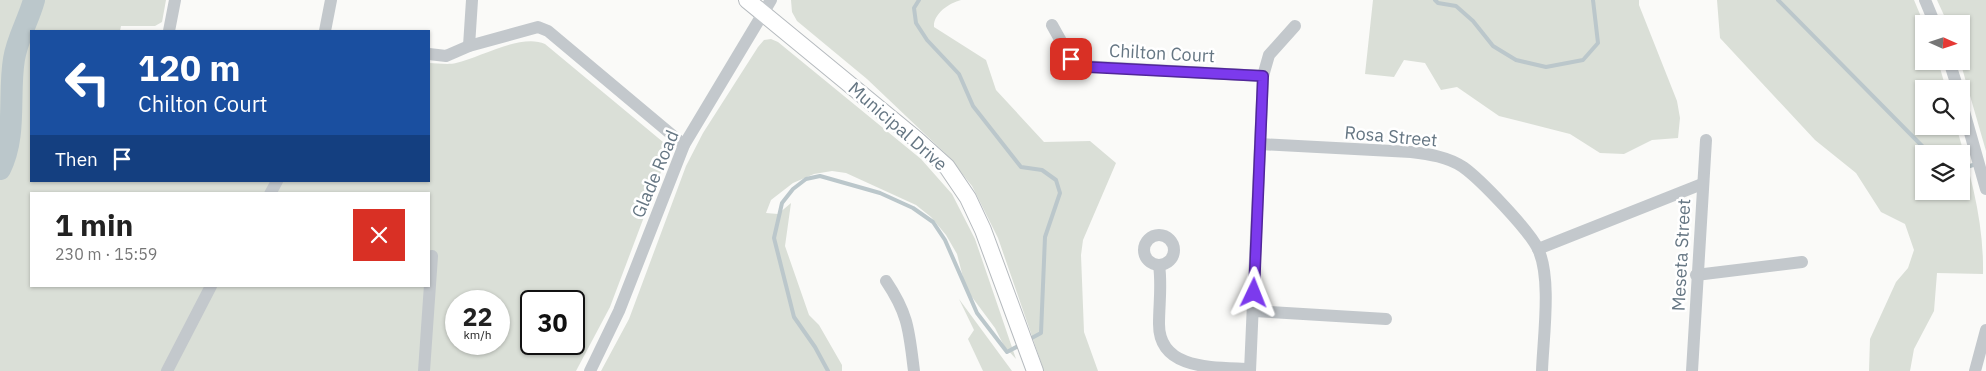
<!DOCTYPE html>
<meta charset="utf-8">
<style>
:root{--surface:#fff;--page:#f2f2f2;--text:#222;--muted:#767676}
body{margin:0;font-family:"IBM Plex Sans",sans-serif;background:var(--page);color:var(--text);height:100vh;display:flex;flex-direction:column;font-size:19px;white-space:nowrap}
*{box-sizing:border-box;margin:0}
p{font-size:16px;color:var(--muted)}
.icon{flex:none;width:28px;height:28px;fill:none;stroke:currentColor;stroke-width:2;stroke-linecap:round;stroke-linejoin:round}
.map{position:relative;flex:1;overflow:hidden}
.details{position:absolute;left:30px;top:192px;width:400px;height:95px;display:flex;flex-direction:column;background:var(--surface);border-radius:0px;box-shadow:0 1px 4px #0004}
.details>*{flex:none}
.hud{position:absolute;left:30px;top:30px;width:400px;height:152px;border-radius:0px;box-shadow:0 1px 4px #0004;background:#1a4fa0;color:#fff;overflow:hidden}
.needle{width:32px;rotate:93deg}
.buttons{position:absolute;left:1915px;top:15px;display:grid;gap:10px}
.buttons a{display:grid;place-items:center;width:55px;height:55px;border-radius:0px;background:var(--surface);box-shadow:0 1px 4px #0004;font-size:25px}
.speed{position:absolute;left:445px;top:290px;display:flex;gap:10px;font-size:25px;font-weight:700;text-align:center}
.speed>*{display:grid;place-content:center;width:65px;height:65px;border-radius:50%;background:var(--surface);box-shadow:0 1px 4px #0004;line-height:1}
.speed small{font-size:12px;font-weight:400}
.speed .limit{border:2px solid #111;border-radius:8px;background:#fff;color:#111}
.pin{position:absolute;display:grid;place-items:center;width:42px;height:42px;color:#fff;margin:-21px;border-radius:10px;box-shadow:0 2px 8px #0006}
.me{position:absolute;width:55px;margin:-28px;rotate:2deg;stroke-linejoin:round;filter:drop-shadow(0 0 4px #0008)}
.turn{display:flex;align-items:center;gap:18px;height:105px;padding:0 25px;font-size:22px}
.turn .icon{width:65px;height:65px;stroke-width:2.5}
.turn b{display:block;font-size:35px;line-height:42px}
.then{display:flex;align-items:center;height:48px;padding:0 25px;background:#0003;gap:10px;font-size:19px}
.round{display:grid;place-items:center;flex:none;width:52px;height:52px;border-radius:0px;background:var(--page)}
.headline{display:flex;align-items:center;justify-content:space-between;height:85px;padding:0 25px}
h1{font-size:30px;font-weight:700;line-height:38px}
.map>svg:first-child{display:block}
.green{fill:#dadfd7;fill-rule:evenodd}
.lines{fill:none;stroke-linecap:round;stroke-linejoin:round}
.stream{stroke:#bbc7cb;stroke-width:4}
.river{stroke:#bbc7cb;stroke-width:22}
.major-casing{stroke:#b5babe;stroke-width:18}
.minor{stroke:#c3c8cc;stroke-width:12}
.major{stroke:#fff;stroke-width:16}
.route-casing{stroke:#51269a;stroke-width:12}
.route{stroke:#7c3aed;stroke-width:9}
.labels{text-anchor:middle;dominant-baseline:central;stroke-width:5;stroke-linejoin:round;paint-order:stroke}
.street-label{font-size:18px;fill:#657683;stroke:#fff}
</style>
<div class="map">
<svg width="1986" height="371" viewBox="0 0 1986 371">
<rect width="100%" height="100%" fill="#fafaf8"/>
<!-- green -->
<g class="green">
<path d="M0 0H32C26 20 15 39 11 59 5 90 15 132 0 159Z"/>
<path d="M37 0H166L162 22 155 26H121L120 31H31V181H429V63C437 63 448 65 456 63 480 58 521 33 545 44L663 142 667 149V156L610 307 576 371H0V178L14 143V84L18 56ZM31 194H429V286H31ZM456 301H499V344H456ZM531 301H574V344H531Z"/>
<path d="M791 0H961C949 3 933 14 934 27L986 60 996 90 1044 142 1090 141 1116 163 1083 240 1081 255 1084 332 1098 371H1044L998 238 972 186 948 156 867 79 797 21 792 12Z"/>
<polygon points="1373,0 1639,0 1639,5 1677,101 1680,118 1678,138 1652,140 1624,154 1600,153 1570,134 1499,116 1457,87 1441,90 1425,63 1404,60 1394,77 1365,74"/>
<path d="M1717 0H1914L1924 24V61H1938L1946 89H1924V126H1956C1971 176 1984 222 1983 274L1937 273 1934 311 1914 349 1910 371H1869L1870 339 1896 282 1908 268 1914 250 1905 224 1881 212 1856 173 1815 140 1720 38ZM1924 154H1961V191H1924Z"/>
<polygon points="1937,0 1986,0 1986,151 1960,61 1961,24 1948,24"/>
<polygon points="771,39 778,42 921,159 952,194 975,239 1016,359 1004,346 995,328 966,289 957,254 946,235 931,217 916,205 846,173 832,171 814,174 793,183 771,200 766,213 778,214 791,203 785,246 809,315 819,325 842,365 842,371 601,371 629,319 686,166 703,133 758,47 764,40"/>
<polygon points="959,299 1012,371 983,371 968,339 974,330"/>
</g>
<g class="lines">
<!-- stream -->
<g class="stream">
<polyline points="919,0 914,8 916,23 927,40 959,74 973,106 1021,167 1042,170 1056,180 1060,193 1045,237 1041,333 1028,340"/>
<polyline points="1435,0 1438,3 1456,6 1473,21 1493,46 1516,60 1546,67 1583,60 1598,43 1593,0"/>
<polyline points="1778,0 1930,154"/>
<polyline points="1961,169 1976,164"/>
<polyline points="828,371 815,347 794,317 774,238 782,203 793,189 806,179 820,176 880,193 913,208 933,222 945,240 977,313 1007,352 1022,344"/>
</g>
<!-- river -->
<path class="river" d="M0 169C17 135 8 95 14 59 17 39 29 19 34 0"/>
<defs>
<polyline id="major" points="747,0 916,139 947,167 968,198 983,230 1035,371"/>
</defs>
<!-- major casing -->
<use href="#major" class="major-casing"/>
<!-- minor -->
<g class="minor">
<polyline points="1925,0 1935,24"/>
<polyline points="1052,25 1071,59 1081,66 1263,76"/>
<polyline points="169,31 175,0"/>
<polyline points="325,31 331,0"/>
<polyline points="469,46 472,0"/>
<polyline points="429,54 446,56 469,46 538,27 548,31 684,145"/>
<polyline points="1949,61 1958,89"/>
<polyline points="1961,101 1986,189"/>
<path d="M1260 144 1411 152C1429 154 1448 157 1463 167 1480 179 1529 230 1538 249 1552 278 1543 339 1542 371"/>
<polyline points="270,194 277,181"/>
<circle cx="1159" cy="250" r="15"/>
<polyline points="1538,249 1702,184"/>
<path d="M1159 265C1162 285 1159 304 1159 324 1159 371 1215 367 1250 369"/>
<polyline points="1696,275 1802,262"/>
<path d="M886 281C909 315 909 332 914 371"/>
<polyline points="1254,311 1386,319"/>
<polyline points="167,371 211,286"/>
<polyline points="424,371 432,256"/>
<polyline points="590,371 619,311 684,145 771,0"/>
<polyline points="1250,371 1263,76 1269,55 1295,26"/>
<polyline points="1692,371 1706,140"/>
<polyline points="1975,371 1986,330"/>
</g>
<!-- major -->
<use href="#major" class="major"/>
</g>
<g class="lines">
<defs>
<polyline id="route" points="1071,59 1081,66 1088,67 1263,76 1254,293"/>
</defs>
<!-- route casing -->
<use href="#route" class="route-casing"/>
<!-- route -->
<use href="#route" class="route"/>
</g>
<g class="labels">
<!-- street labels -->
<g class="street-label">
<text transform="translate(1162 53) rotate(3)">Chilton Court</text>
<text transform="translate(898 126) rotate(41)">Municipal Drive</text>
<text transform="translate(1391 136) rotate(5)">Rosa Street</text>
<text transform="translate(655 174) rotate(-67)">Glade Road</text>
<text transform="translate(1681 255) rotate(-87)">Meseta Street</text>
</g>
</g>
</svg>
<div class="buttons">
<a><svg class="needle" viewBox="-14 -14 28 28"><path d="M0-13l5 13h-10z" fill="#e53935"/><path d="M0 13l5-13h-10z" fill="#767676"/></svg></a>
<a><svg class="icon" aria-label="search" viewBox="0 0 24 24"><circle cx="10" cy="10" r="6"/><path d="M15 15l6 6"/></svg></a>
<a><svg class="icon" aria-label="layers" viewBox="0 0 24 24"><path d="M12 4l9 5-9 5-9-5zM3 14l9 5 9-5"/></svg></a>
</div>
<div class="speed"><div>22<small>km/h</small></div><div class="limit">30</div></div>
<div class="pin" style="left:1071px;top:59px;background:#d93025"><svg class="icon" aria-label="arrive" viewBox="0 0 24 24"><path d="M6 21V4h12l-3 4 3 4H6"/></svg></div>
<svg class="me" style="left:1254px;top:293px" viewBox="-20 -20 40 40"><path d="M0-17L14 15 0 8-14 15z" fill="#7c3aed" stroke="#fff" stroke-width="4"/></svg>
<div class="hud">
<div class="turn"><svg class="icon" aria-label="left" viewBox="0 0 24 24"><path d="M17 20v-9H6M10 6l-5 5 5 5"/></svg><div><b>120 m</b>Chilton Court</div></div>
<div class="then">Then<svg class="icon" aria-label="arrive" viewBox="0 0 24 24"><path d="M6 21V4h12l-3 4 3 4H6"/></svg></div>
</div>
<section class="details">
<div class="headline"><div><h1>1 min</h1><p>230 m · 15:59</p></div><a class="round" style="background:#d93025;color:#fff"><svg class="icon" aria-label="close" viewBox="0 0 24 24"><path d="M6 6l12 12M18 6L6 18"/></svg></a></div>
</section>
</div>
